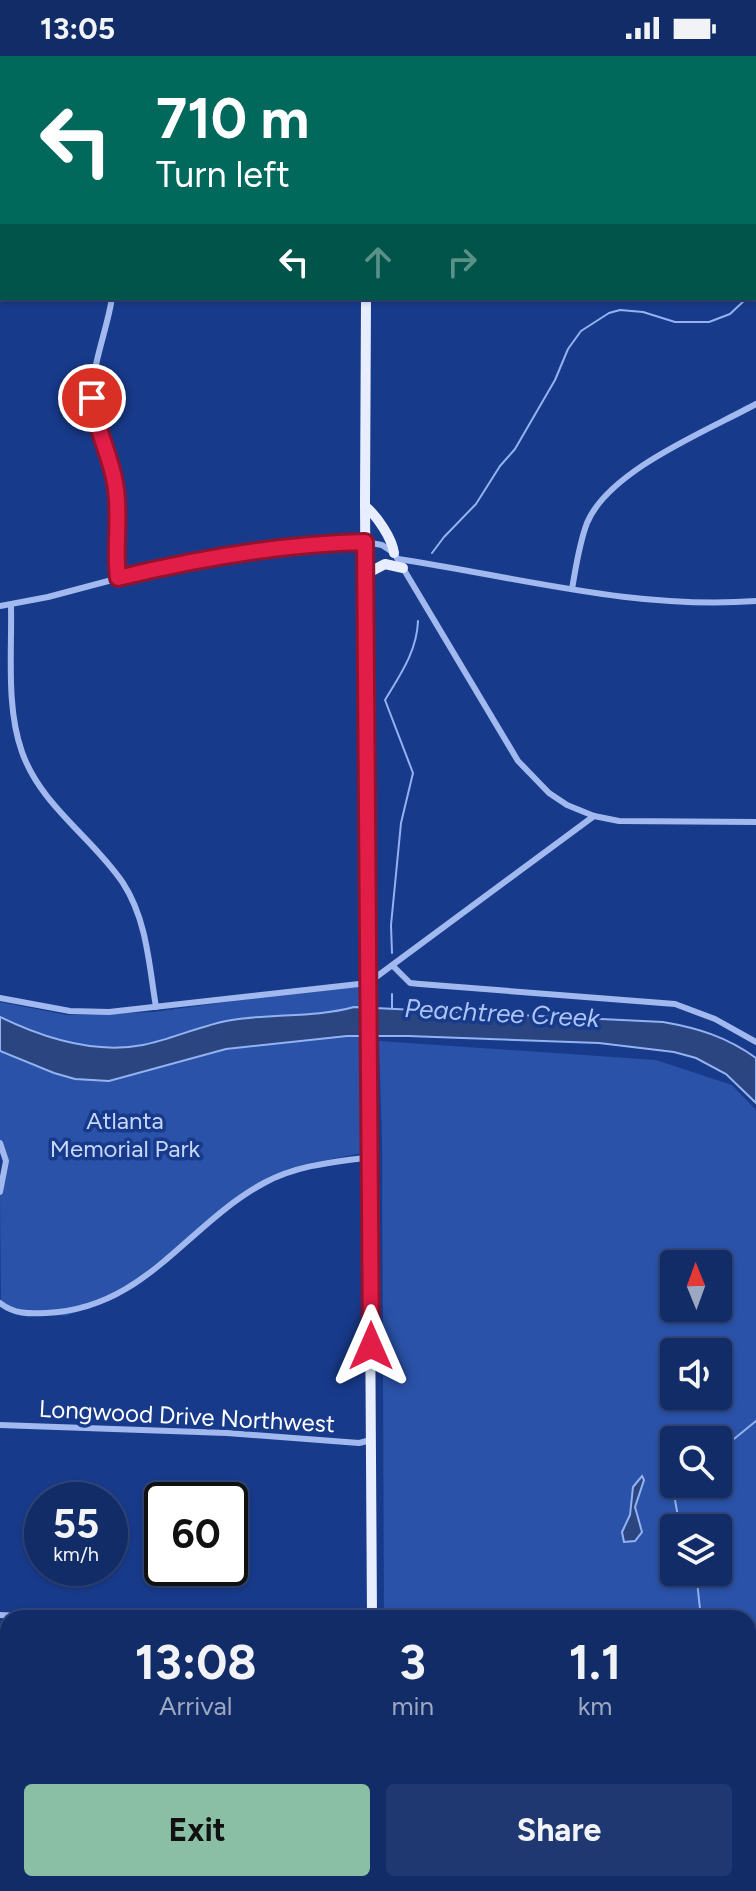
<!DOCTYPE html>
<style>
:root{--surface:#122c68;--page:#1f3871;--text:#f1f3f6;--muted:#9ca7c0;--line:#31487c;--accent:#8abfa5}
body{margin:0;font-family:Figtree,sans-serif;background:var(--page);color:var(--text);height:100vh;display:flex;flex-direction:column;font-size:30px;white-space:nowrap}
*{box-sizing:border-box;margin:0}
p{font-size:26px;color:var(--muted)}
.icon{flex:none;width:44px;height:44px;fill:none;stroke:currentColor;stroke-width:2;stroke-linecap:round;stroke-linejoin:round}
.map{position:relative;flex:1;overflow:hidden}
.sheet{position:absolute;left:0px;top:1554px;width:756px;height:282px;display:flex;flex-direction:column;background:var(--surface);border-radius:24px 24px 0 0;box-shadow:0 2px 6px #0004,0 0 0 2px var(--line)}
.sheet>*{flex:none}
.top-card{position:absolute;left:0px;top:0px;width:756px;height:244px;box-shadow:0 2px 6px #0004,0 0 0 2px var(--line);background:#00695c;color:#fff;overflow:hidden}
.needle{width:52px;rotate:359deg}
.buttons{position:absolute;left:660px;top:1194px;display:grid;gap:16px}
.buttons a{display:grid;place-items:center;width:72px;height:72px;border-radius:8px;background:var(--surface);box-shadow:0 2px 6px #0004,0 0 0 2px var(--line);font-size:40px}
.speed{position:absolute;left:24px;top:1426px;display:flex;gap:16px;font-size:40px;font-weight:700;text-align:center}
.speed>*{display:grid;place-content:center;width:104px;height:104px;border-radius:50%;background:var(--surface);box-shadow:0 2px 6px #0004,0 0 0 2px var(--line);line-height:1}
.speed small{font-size:20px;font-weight:400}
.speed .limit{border:4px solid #111;border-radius:12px;background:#fff;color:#111}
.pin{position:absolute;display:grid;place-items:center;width:68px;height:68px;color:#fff;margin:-34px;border:4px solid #fff;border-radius:50%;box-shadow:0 2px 8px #0007}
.me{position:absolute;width:88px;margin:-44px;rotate:0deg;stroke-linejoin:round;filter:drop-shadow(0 0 6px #0008)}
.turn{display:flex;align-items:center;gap:28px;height:168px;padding:0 24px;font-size:36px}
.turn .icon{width:104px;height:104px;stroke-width:2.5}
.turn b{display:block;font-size:56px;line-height:68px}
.lanes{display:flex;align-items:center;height:76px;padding:0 24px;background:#0003;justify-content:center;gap:40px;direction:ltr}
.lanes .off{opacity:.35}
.eta{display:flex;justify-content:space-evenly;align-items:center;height:136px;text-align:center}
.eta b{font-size:48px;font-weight:700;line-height:56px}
.action{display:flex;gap:16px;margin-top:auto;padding:16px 24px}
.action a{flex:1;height:92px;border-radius:8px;background:var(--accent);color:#111;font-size:32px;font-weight:700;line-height:92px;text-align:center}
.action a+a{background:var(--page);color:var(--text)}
.status{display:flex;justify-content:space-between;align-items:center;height:56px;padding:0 40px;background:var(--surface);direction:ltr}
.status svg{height:22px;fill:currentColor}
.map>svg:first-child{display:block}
.green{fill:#2a52a8;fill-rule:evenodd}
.water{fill:#2b4581;stroke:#93b2f1;stroke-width:2}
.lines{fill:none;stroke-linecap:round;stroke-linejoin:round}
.stream{stroke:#93b2f1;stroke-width:2}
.minor{stroke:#a1b9ee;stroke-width:6}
.primary{stroke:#e8eeff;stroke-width:10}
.route-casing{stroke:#92132f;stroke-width:20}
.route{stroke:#e11d48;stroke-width:14}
.labels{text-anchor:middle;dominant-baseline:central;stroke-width:7;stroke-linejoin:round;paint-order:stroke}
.park-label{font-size:24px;fill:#c7d7fa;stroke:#183a8a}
.street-label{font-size:24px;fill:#fff;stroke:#183a8a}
.water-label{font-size:26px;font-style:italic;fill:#acc4f5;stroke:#183a8a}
</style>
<div class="status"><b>13:05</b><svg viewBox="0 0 49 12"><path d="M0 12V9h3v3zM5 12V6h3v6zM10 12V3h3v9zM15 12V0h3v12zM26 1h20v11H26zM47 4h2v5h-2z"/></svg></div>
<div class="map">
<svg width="756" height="1835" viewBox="0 0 756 1835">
<rect width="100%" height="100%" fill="#183a8a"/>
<!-- green -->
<g class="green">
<polygon points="372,926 362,975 365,991 363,1097 310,1107 261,1127 115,1239 66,1260 1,1251 0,1140 8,1108 0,1085 0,946 67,959 154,956"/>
<path d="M379 985 656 1004 732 1029 756 1054V1835H385V1828H748V1562H384L382 1083ZM674 1208H718V1252H674ZM674 1296H718V1340H674ZM674 1384H718V1428H674ZM674 1472H718V1516H674Z"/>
</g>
<!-- water -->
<g class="water">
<path d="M354 951 663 966C698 972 727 981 756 1002V1047L726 1018 696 1002 674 996 599 987 408 980H347L226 993 109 1025 75 1023 54 1017 0 995V961C43 982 95 998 143 989 173 983 201 969 232 964 273 957 314 962 354 951Z"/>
<polygon points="642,1420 644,1424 635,1451 642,1476 635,1485 624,1486 622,1476 630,1459 633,1431"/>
</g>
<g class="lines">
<!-- stream -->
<g class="stream">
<polyline points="754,235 756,233"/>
<polyline points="432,497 444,481 476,448 500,410 515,393 555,324 568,293 581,275 609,257 620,254 643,256 675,266 709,266 730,258 747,242"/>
<path d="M392 897 391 869 401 767 413 717 385 644C400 619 417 595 418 565"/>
<polyline points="392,938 392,953"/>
<polyline points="718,1396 756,1365"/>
<polyline points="680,1472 675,1444 682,1428"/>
<polyline points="696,1516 701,1562"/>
<polyline points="748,1646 756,1656"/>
</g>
<!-- minor -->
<g class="minor">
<polyline points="149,2 150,0"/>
<polyline points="754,83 756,81"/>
<path d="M112 242C107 274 93 306 92 339 92 370 110 399 116 429 121 459 115 491 118 522"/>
<path d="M398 503C517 521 634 554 756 545"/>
<path d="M572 533C576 511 579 488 587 467 609 414 707 375 756 348"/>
<polyline points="0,550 48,541 161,511 290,490 365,486 382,489 394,497 518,705 549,737 567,749 594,760 619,765 756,766"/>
<path d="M11 550C12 597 6 651 22 696 41 750 92 781 123 827 147 864 149 909 156 951"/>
<polyline points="393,910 410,927 420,928 675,948 715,963 756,986"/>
<polyline points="0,942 70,955 109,956 368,927 594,760"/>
<polyline points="0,1087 6,1105 0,1136"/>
<path d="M0 1247C14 1258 29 1258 46 1257 145 1253 186 1169 264 1127 297 1109 334 1106 371 1101"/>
<polyline points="0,1369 227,1377 359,1387 371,1384"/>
<polyline points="0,1559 64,1562"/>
<polyline points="0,1699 8,1694"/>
<polyline points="91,1835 105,1828"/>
</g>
<!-- primary -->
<g class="primary">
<polyline points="365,0 365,2"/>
<polyline points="366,242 365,446 372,1562"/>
<path d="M365 450C377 460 392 482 394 497"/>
<polyline points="366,518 385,508 403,512"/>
<polyline points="372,1828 372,1835"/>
</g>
</g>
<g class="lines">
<defs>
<path id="route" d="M92 342C95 371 110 398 115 427 121 458 114 490 118 522 199 502 282 488 365 486L371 1290"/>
</defs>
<!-- route casing -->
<use href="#route" class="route-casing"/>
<!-- route -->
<use href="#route" class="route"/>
</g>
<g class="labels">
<!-- park labels -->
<g class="park-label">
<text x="125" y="1064">Atlanta<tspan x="125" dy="28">Memorial Park</tspan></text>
</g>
<!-- street labels -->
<g class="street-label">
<text transform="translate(187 1360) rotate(3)">Longwood Drive Northwest</text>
</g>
<!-- water labels -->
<g class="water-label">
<text transform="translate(502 957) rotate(3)">Peachtree Creek</text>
</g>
</g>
</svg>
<div class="buttons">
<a><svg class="needle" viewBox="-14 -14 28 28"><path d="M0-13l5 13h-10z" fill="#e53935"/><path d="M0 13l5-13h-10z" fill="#9ca7c0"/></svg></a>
<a><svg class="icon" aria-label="sound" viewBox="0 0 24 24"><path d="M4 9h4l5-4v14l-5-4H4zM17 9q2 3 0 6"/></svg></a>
<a><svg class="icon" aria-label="search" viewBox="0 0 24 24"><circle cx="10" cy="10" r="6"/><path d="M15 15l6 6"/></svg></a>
<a><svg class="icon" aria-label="layers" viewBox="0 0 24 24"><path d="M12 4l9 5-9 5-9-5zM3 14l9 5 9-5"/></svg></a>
</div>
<div class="speed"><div>55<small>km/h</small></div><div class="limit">60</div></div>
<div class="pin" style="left:92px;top:342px;background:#d93025"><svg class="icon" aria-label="arrive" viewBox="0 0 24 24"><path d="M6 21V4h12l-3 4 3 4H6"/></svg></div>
<svg class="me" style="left:371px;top:1290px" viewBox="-20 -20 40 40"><path d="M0-17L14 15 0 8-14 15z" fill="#e11d48" stroke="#fff" stroke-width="4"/></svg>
<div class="top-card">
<div class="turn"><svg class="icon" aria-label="left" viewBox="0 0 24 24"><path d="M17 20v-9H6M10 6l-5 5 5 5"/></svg><div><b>710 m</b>Turn left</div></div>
<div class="lanes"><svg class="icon" aria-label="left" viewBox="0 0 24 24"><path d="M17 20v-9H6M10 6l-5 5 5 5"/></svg><svg class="icon off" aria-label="ahead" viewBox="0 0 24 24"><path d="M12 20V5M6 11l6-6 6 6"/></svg><svg class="icon off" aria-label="right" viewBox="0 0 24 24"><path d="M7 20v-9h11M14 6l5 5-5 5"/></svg></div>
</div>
<section class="sheet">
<div class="eta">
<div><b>13:08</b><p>Arrival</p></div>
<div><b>3</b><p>min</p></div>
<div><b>1.1</b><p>km</p></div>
</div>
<div class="action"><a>Exit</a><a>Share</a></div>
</section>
</div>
